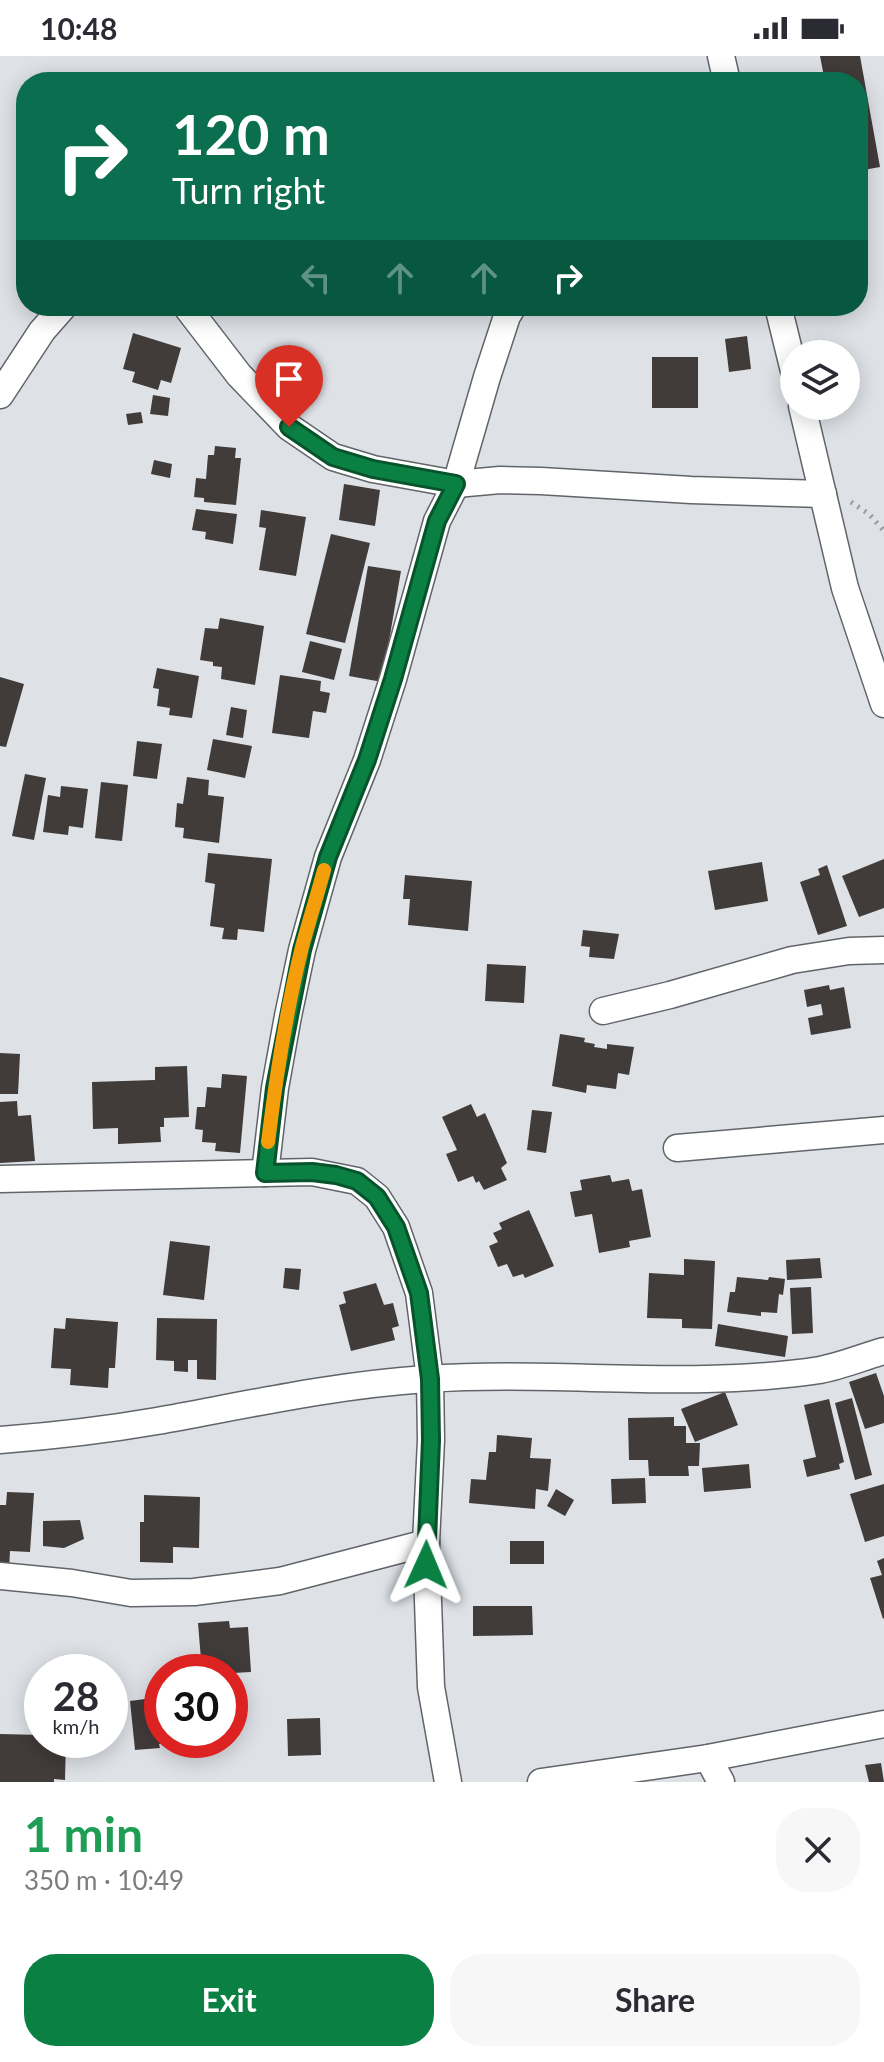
<!DOCTYPE html>
<meta charset="utf-8">
<style>
:root{--surface:#fff;--page:#f7f7f7;--text:#2b2b33;--muted:#7c7c81;--accent:#0b8043}
body{margin:0;font-family:Lato,sans-serif;background:var(--page);color:var(--text);height:100vh;display:flex;flex-direction:column;font-size:30px;white-space:nowrap}
*{box-sizing:border-box;margin:0}
p{font-size:26px;color:var(--muted)}
.icon{flex:none;width:44px;height:44px;fill:none;stroke:currentColor;stroke-width:2;stroke-linecap:round;stroke-linejoin:round}
.map{position:relative;height:1726px;overflow:hidden}
.sheet{display:flex;flex-direction:column;background:var(--surface);flex:1}
.sheet>*{flex:none}
.top-card{position:absolute;left:16px;top:16px;width:852px;height:244px;border-radius:32px;box-shadow:0 4px 20px #0003;background:#0b6e4f;color:#fff;overflow:hidden}
.fabs{position:absolute;left:780px;top:284px;display:grid;gap:16px}
.fabs a{display:grid;place-items:center;width:80px;height:80px;border-radius:50%;background:var(--surface);box-shadow:0 4px 20px #0003;font-size:40px}
.speed{position:absolute;left:24px;top:1598px;display:flex;gap:16px;font-size:40px;font-weight:700;text-align:center}
.speed>*{display:grid;place-content:center;width:104px;height:104px;border-radius:50%;background:var(--surface);box-shadow:0 4px 20px #0003;line-height:1}
.speed small{font-size:20px;font-weight:400}
.speed .limit{border:12px solid #d22;background:#fff;color:#111}
.pin{position:absolute;display:grid;place-items:center;width:68px;height:68px;color:#fff;margin:-82px -34px;border-radius:50% 50% 50% 0;rotate:-45deg;box-shadow:0 0 8px #0007}
.pin .icon{rotate:45deg}
.me{position:absolute;width:88px;margin:-44px;rotate:1deg;stroke-linejoin:round;filter:drop-shadow(0 0 6px #0008)}
.turn{display:flex;align-items:center;gap:28px;height:168px;padding:0 24px;font-size:36px}
.turn .icon{width:104px;height:104px;stroke-width:2.5}
.turn b{display:block;font-size:56px;line-height:68px}
.lanes{display:flex;align-items:center;height:76px;padding:0 24px;background:#0003;justify-content:center;gap:40px;direction:ltr}
.lanes .off{opacity:.35}
.round{display:grid;place-items:center;flex:none;width:84px;height:84px;border-radius:32px;background:var(--page)}
.overview{display:flex;align-items:center;justify-content:space-between;height:136px;padding:0 24px}
h1{font-size:48px;font-weight:700;line-height:60px;color:#1e9e55}
.action{display:flex;gap:16px;margin-top:auto;padding:16px 24px}
.action a{flex:1;height:92px;border-radius:32px;background:var(--accent);color:#fff;font-size:32px;font-weight:700;line-height:92px;text-align:center}
.action a+a{background:var(--page);color:var(--text)}
.status{display:flex;justify-content:space-between;align-items:center;height:56px;padding:0 40px;background:var(--surface);direction:ltr}
.status svg{height:22px;fill:currentColor}
.map>svg:first-child{display:block}
.building{fill:#413b3a}
.lines{fill:none;stroke-linecap:round;stroke-linejoin:round}
.street-casing{stroke:#616569;stroke-width:29}
.path{stroke:#96999d;stroke-width:5;stroke-dasharray:2 6;stroke-linecap:butt}
.street{stroke:#fff;stroke-width:26}
.route-casing{stroke:#07532c;stroke-width:20}
.route{stroke:#0b8043;stroke-width:14}
.slow{stroke:#f59e0b;stroke-width:14}
</style>
<div class="status"><b>10:48</b><svg viewBox="0 0 49 12"><path d="M0 12V9h3v3zM5 12V6h3v6zM10 12V3h3v9zM15 12V0h3v12zM26 1h20v11H26zM47 4h2v5h-2z"/></svg></div>
<div class="map">
<svg width="884" height="1726" viewBox="0 0 884 1726">
<rect width="100%" height="100%" fill="#dee2e7"/>
<!-- building -->
<g class="building">
<polygon points="820,0 860,0 880,111 858,115 858,26 825,26"/>
<polygon points="133,277 181,292 171,327 161,324 158,334 132,326 135,316 123,313"/>
<polygon points="747,280 751,313 729,316 725,283"/>
<rect x="652" y="301" width="46" height="51"/>
<polygon points="153,339 170,342 168,360 150,358"/>
<polygon points="141,356 143,367 128,369 126,358"/>
<polygon points="215,390 236,392 235,402 241,402 236,449 204,446 204,442 194,441 196,422 206,423 208,399 214,399"/>
<polygon points="154,404 172,408 170,422 151,418"/>
<polygon points="344,428 380,434 375,470 339,464"/>
<polygon points="196,453 237,458 233,488 205,483 206,476 192,474"/>
<polygon points="261,454 306,461 296,520 259,514 266,472 259,471"/>
<polygon points="331,478 370,487 345,587 306,578"/>
<polygon points="368,510 401,515 382,626 349,620"/>
<polygon points="220,562 264,570 255,629 221,623 222,611 213,610 213,606 200,604 205,572 218,573"/>
<polygon points="310,585 342,593 334,624 302,616"/>
<polygon points="157,612 199,620 192,662 169,659 170,652 157,650 159,633 153,632"/>
<polygon points="280,619 321,625 320,635 330,637 326,657 313,655 309,682 272,677"/>
<polygon points="0,621 24,628 6,691 0,690"/>
<polygon points="231,651 247,654 243,682 226,679"/>
<polygon points="213,683 252,690 245,722 207,714"/>
<polygon points="137,685 162,688 157,723 133,720"/>
<polygon points="25,718 46,722 34,784 12,780"/>
<polygon points="187,721 209,724 208,739 224,741 219,787 183,782 184,772 175,771 177,747 183,748"/>
<polygon points="101,726 128,729 122,785 95,782"/>
<polygon points="61,730 88,733 83,772 69,770 68,779 43,776 48,739 60,741"/>
<polygon points="208,797 272,803 264,876 238,873 237,884 222,883 224,872 210,870 215,828 205,826"/>
<polygon points="884,803 884,852 859,861 842,820"/>
<polygon points="762,806 768,845 715,854 708,815"/>
<polygon points="827,809 847,870 818,879 800,826 820,819 818,813"/>
<polygon points="405,819 472,825 468,875 408,869 410,843 403,843"/>
<polygon points="583,874 619,878 614,903 589,901 590,891 581,890"/>
<polygon points="487,908 526,910 524,947 485,945"/>
<polygon points="829,929 830,934 844,931 851,972 811,979 808,962 823,959 821,948 807,951 804,934"/>
<polygon points="560,978 585,982 584,986 595,988 594,991 607,993 607,988 634,991 629,1019 618,1017 616,1033 587,1029 586,1037 552,1030"/>
<polygon points="0,997 20,998 18,1038 0,1038"/>
<polygon points="187,1010 189,1061 164,1062 164,1071 160,1071 161,1086 118,1088 118,1072 93,1073 92,1026 155,1024 155,1011"/>
<polygon points="222,1018 247,1020 240,1097 215,1095 216,1087 202,1086 203,1074 195,1073 197,1051 205,1051 207,1031 221,1032"/>
<polygon points="17,1045 18,1060 31,1059 35,1105 0,1107 0,1046"/>
<polygon points="471,1048 477,1061 485,1057 507,1107 501,1112 507,1124 484,1134 479,1125 476,1127 473,1120 458,1126 446,1098 457,1094 442,1061"/>
<polygon points="532,1054 552,1056 546,1097 527,1094"/>
<polygon points="610,1119 612,1126 629,1123 632,1135 642,1133 651,1181 629,1185 630,1191 599,1197 592,1158 575,1161 570,1136 582,1134 580,1124"/>
<polygon points="529,1154 554,1210 525,1222 523,1218 513,1221 507,1208 498,1211 489,1190 498,1186 493,1177 502,1173 499,1167"/>
<polygon points="170,1185 210,1190 204,1244 163,1239"/>
<polygon points="820,1202 822,1222 787,1224 786,1204"/>
<polygon points="684,1203 715,1205 712,1273 682,1272 682,1263 647,1262 649,1217 684,1219"/>
<polygon points="285,1212 301,1213 299,1234 283,1232"/>
<polygon points="737,1221 768,1224 769,1221 785,1223 783,1239 779,1238 777,1257 761,1256 761,1260 727,1256 730,1236 735,1236"/>
<polygon points="376,1227 384,1249 393,1247 399,1270 392,1272 395,1284 351,1295 339,1249 346,1247 343,1236"/>
<polygon points="811,1231 813,1277 792,1278 790,1232"/>
<polygon points="66,1262 118,1266 115,1312 109,1312 108,1332 70,1329 71,1313 51,1312 54,1272 65,1273"/>
<polygon points="157,1262 217,1263 216,1324 197,1323 197,1304 188,1304 188,1316 174,1315 174,1305 156,1304"/>
<polygon points="718,1268 788,1280 785,1301 715,1290"/>
<polygon points="876,1317 884,1340 884,1367 865,1373 849,1326"/>
<polygon points="725,1336 738,1369 695,1386 681,1353"/>
<polygon points="852,1342 872,1419 855,1424 835,1347"/>
<polygon points="829,1343 844,1406 839,1408 840,1413 807,1421 803,1404 816,1401 804,1349"/>
<polygon points="674,1361 674,1370 686,1370 686,1387 700,1387 699,1410 688,1410 689,1420 649,1420 648,1404 629,1404 628,1362"/>
<polygon points="497,1379 532,1382 530,1402 551,1403 548,1435 536,1433 535,1453 469,1447 471,1423 486,1424 489,1396 496,1396"/>
<polygon points="749,1408 751,1432 704,1436 702,1412"/>
<polygon points="645,1422 646,1447 612,1448 611,1423"/>
<polygon points="884,1428 884,1480 865,1486 850,1438"/>
<polygon points="556,1433 574,1444 565,1460 547,1450"/>
<polygon points="7,1436 34,1437 30,1496 10,1495 9,1514 0,1514 0,1449 6,1449"/>
<polygon points="144,1439 200,1441 199,1492 173,1491 173,1507 140,1506 140,1466 144,1466"/>
<polygon points="80,1464 84,1483 64,1492 43,1490 43,1465"/>
<rect x="510" y="1485" width="34" height="23"/>
<polygon points="884,1502 884,1562 883,1563 870,1522 882,1519 877,1505"/>
<polygon points="473,1550 532,1550 533,1579 473,1580"/>
<polygon points="229,1565 230,1572 248,1571 251,1616 233,1617 234,1630 230,1631 230,1616 202,1616 198,1567"/>
<polygon points="162,1642 162,1684 181,1684 181,1686 159,1688 160,1692 135,1694 130,1645 145,1643 146,1650 157,1649 156,1643"/>
<polygon points="320,1662 321,1699 288,1700 287,1663"/>
<polygon points="0,1678 42,1679 42,1684 66,1684 65,1724 54,1723 54,1726 0,1726"/>
<polygon points="881,1707 884,1726 869,1726 865,1709"/>
</g>
<g class="lines">
<defs>
<g id="street">
<polyline points="721,0 727,26"/>
<polyline points="186,250 239,319 289,371 333,401 373,413 456,428 500,424 541,425 691,434 823,438"/>
<polyline points="778,250 794,315"/>
<polyline points="0,339 42,275 64,250"/>
<polyline points="802,350 845,532 884,648"/>
<polyline points="603,955 670,939 792,904 849,895 884,894"/>
<polyline points="677,1092 884,1074"/>
<polyline points="265,1117 275,1032 288,960 302,894 328,801 367,704 393,623 437,465 456,428 487,321 507,260 513,250"/>
<polyline points="0,1123 312,1116 357,1125 377,1141 396,1171 419,1237 430,1323 431,1384 426,1487 431,1631 448,1726"/>
<path d="M0 1384C53 1380 105 1374 157 1365 246 1349 335 1329 426 1323 557 1314 690 1334 820 1314 841 1310 863 1301 884 1295"/>
<polyline points="0,1520 72,1527 131,1537 194,1536 280,1525 426,1487"/>
<polyline points="708,1702 721,1726"/>
<polyline points="541,1726 708,1702 884,1668"/>
</g>
</defs>
<!-- street casing -->
<use href="#street" class="street-casing"/>
<!-- path -->
<polyline class="path" points="851,446 869,458 884,475"/>
<!-- street -->
<use href="#street" class="street"/>
</g>
<g class="lines">
<defs>
<polyline id="route" points="289,371 333,401 373,413 456,428 437,465 393,623 367,704 328,801 302,894 275,1032 265,1117 312,1116 336,1119 357,1125 377,1141 396,1171 419,1237 430,1323 431,1384 426,1509"/>
</defs>
<!-- route casing -->
<use href="#route" class="route-casing"/>
<!-- route -->
<use href="#route" class="route"/>
<!-- slow -->
<path class="slow" d="M268 1086C276 1021 286 955 302 891 309 865 317 840 324 814"/>
</g>
</svg>
<div class="fabs">
<a><svg class="icon" aria-label="layers" viewBox="0 0 24 24"><path d="M12 4l9 5-9 5-9-5zM3 14l9 5 9-5"/></svg></a>
</div>
<div class="speed"><div>28<small>km/h</small></div><div class="limit">30</div></div>
<div class="pin" style="left:289px;top:371px;background:#d93025"><svg class="icon" aria-label="arrive" viewBox="0 0 24 24"><path d="M6 21V4h12l-3 4 3 4H6"/></svg></div>
<svg class="me" style="left:426px;top:1509px" viewBox="-20 -20 40 40"><path d="M0-17L14 15 0 8-14 15z" fill="#0b8043" stroke="#fff" stroke-width="4"/></svg>
<div class="top-card">
<div class="turn"><svg class="icon" aria-label="right" viewBox="0 0 24 24"><path d="M7 20v-9h11M14 6l5 5-5 5"/></svg><div><b>120 m</b>Turn right</div></div>
<div class="lanes"><svg class="icon off" aria-label="left" viewBox="0 0 24 24"><path d="M17 20v-9H6M10 6l-5 5 5 5"/></svg><svg class="icon off" aria-label="ahead" viewBox="0 0 24 24"><path d="M12 20V5M6 11l6-6 6 6"/></svg><svg class="icon off" aria-label="ahead" viewBox="0 0 24 24"><path d="M12 20V5M6 11l6-6 6 6"/></svg><svg class="icon" aria-label="right" viewBox="0 0 24 24"><path d="M7 20v-9h11M14 6l5 5-5 5"/></svg></div>
</div>
</div>
<section class="sheet">
<div class="overview"><div><h1>1 min</h1><p>350 m · 10:49</p></div><a class="round"><svg class="icon" aria-label="close" viewBox="0 0 24 24"><path d="M6 6l12 12M18 6L6 18"/></svg></a></div>
<div class="action"><a>Exit</a><a>Share</a></div>
</section>
